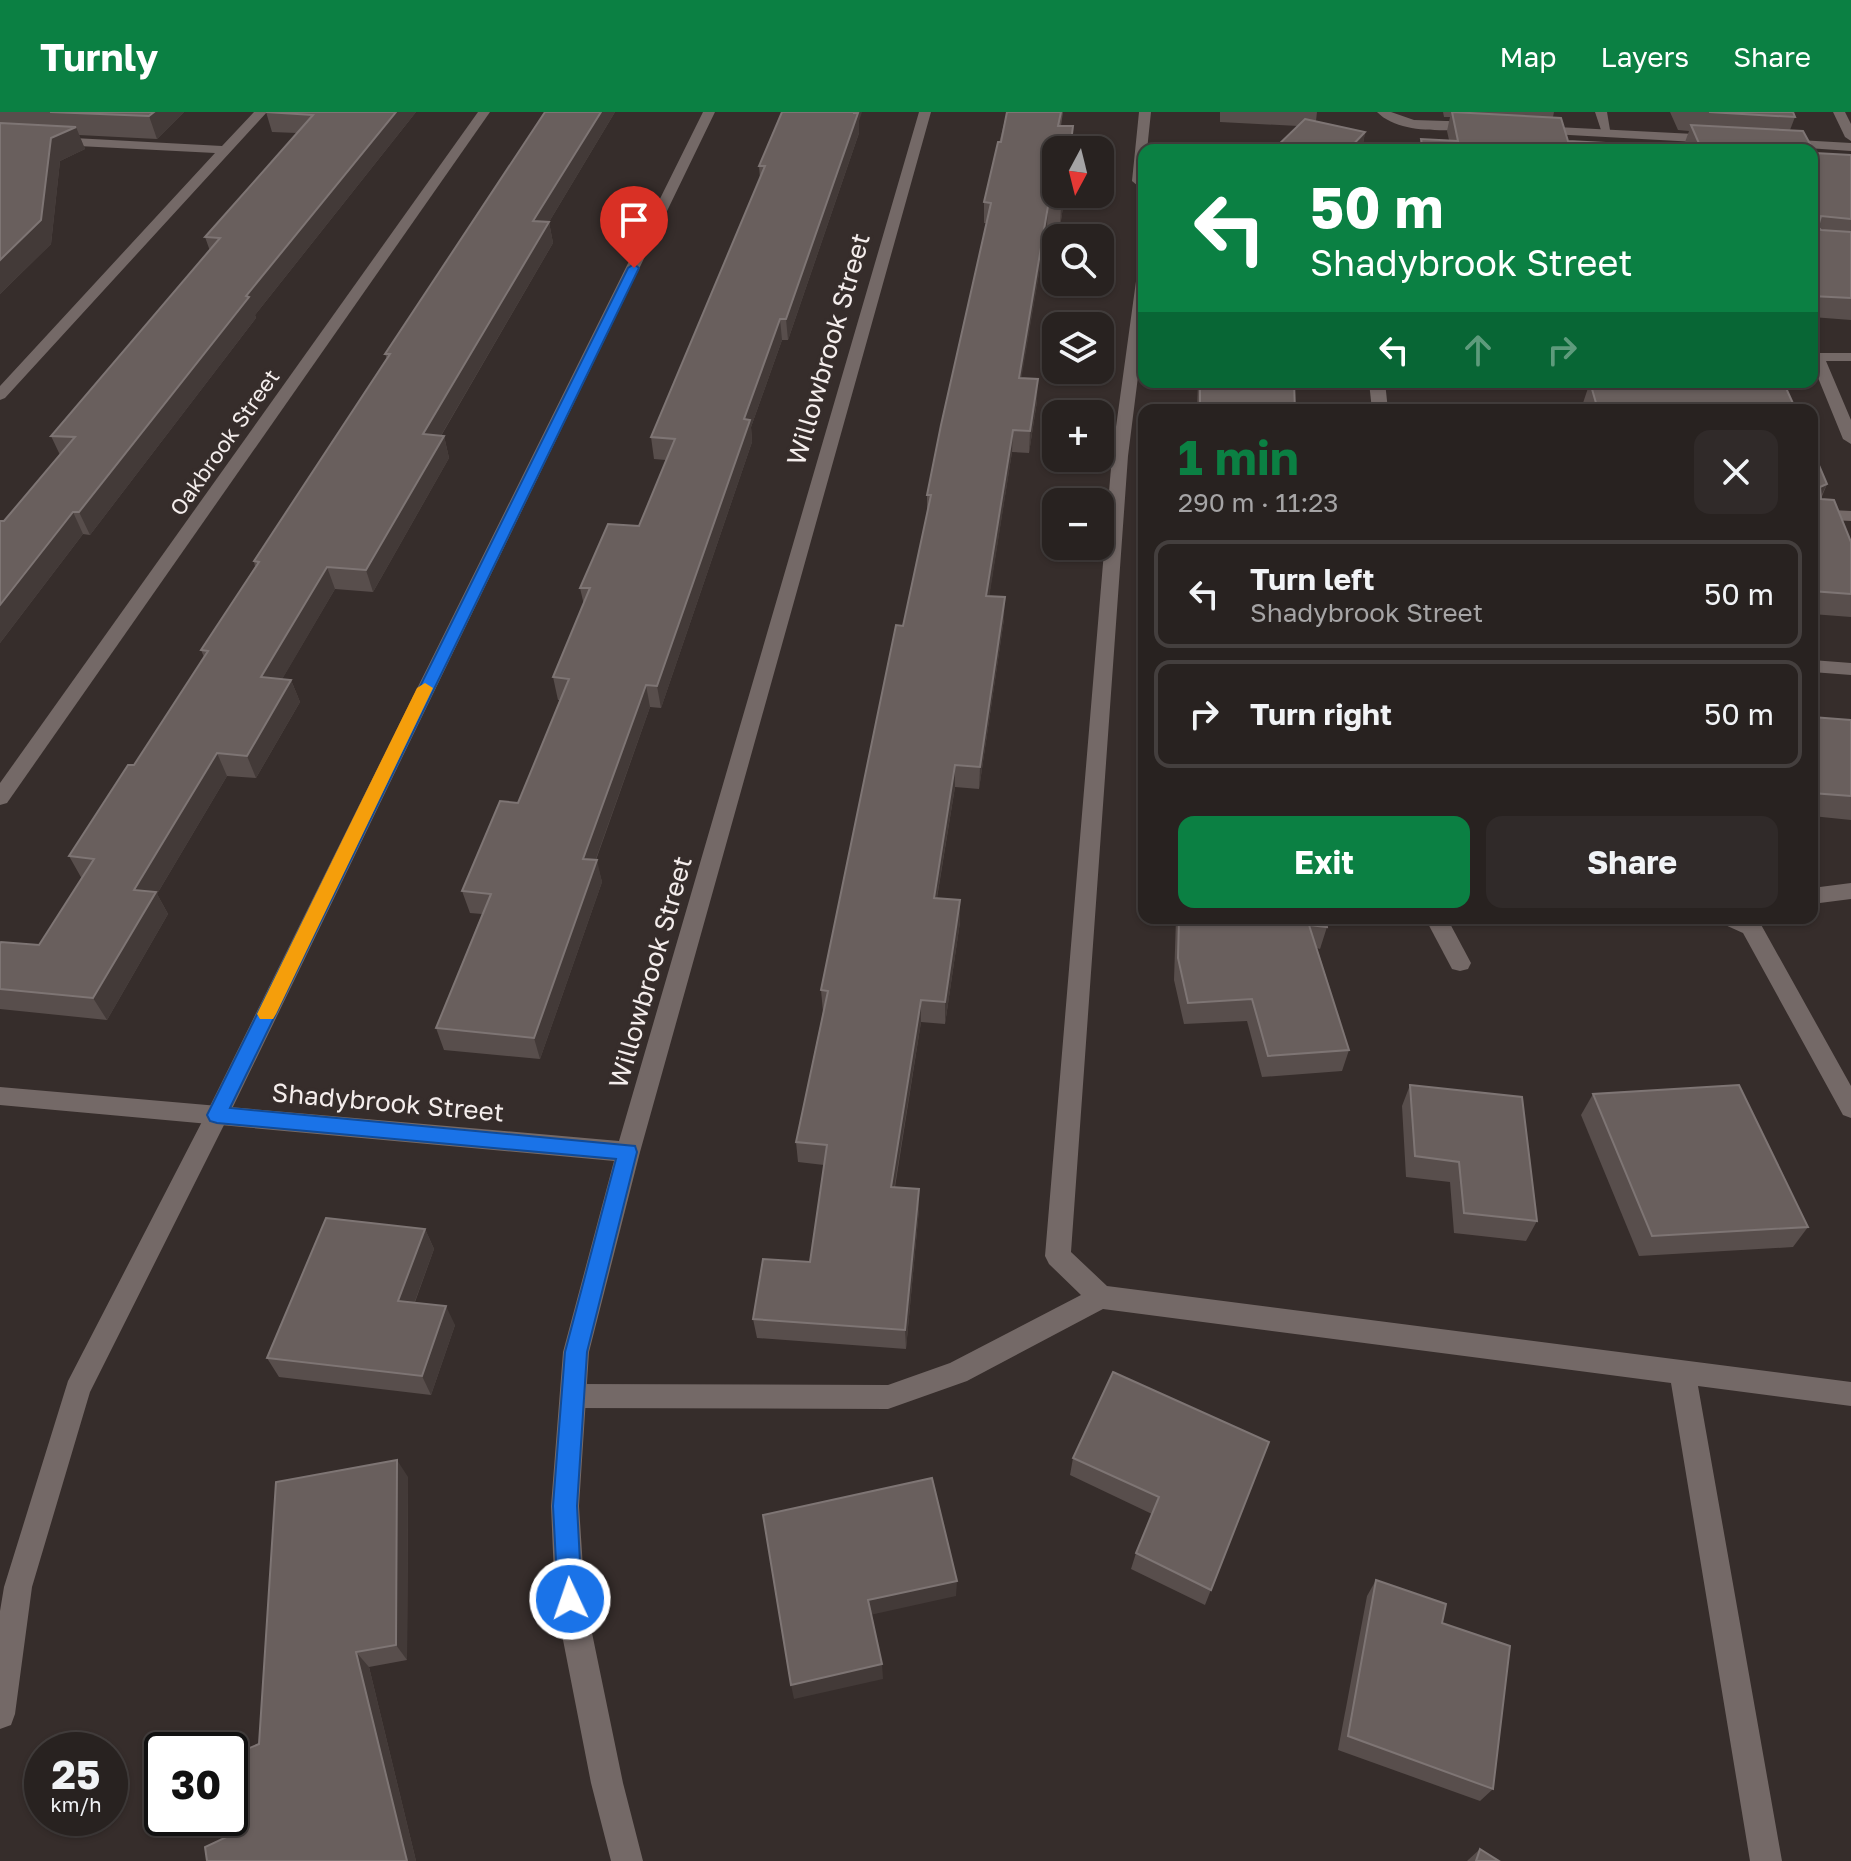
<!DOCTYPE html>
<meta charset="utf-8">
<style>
:root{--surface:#282220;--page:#302a29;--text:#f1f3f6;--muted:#a5a4a5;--line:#443f3e;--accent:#0b8043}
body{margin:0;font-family:"Golos Text",sans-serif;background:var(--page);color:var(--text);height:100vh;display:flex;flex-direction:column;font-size:30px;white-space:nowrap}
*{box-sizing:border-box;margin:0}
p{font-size:26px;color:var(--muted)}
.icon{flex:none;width:44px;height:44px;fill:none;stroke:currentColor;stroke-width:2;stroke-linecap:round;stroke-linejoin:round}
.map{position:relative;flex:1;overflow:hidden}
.sheet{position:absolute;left:1138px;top:292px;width:680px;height:520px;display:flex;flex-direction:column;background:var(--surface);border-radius:16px;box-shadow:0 2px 6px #0004,0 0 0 2px var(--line)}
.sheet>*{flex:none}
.guide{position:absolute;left:1138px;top:32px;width:680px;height:244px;border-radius:16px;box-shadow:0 2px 6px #0004,0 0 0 2px var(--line);background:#0b8043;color:#fff;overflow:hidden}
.needle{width:52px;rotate:187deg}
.buttons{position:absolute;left:1042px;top:24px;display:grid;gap:16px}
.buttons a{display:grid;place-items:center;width:72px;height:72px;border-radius:16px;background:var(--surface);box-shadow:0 2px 6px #0004,0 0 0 2px var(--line);font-size:40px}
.speed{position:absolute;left:24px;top:1620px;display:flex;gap:16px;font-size:40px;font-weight:700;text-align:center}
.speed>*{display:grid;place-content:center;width:104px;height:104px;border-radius:50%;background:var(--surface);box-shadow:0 2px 6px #0004,0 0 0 2px var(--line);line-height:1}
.speed small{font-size:20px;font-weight:400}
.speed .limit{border:4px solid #111;border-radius:12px;background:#fff;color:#111}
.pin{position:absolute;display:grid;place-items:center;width:68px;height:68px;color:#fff;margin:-82px -34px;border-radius:50% 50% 50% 0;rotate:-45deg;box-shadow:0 0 8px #0007}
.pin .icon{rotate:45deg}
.me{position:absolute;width:88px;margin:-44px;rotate:357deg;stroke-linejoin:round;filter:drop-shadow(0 0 6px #0008)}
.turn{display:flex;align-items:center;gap:28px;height:168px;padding:0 40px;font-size:36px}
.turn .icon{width:104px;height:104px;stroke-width:2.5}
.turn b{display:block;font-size:56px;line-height:68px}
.lanes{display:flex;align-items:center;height:76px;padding:0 40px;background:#0003;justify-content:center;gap:40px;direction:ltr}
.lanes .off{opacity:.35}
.round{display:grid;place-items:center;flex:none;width:84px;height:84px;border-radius:16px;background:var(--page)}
.overview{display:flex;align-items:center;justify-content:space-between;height:136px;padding:0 40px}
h1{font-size:48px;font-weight:700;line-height:60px;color:var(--accent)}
.button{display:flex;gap:16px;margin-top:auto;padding:16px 40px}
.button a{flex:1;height:92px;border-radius:16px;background:var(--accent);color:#fff;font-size:32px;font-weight:700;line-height:92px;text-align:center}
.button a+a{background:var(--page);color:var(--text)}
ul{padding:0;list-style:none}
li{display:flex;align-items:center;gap:24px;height:108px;margin:0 16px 12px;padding:0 24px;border:4px solid var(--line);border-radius:16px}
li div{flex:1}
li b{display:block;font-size:30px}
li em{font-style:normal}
header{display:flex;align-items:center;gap:48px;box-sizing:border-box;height:112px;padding:0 40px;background:var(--accent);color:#fff}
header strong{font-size:38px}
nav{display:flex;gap:44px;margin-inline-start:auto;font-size:28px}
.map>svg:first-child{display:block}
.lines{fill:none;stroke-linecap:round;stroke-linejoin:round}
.service{fill:#746967;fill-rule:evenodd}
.minor{fill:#746967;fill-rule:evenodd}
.wall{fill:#584e4c}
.shaded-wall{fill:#433a38}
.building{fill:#695f5d;stroke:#7e7574;stroke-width:2}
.route{fill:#1a73e8;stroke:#114b97;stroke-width:2}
.slow{fill:#f59e0b}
.labels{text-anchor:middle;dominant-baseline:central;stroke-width:7;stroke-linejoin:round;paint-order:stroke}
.far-street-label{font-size:22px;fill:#f4edec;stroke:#362d2b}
.street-label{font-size:26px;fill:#f4edec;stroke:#362d2b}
</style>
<header>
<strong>Turnly</strong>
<nav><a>Map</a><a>Layers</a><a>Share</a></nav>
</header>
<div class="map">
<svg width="1851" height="1749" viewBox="0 0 1851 1749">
<rect width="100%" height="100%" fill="#362d2b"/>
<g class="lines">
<!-- service -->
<g class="service">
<polygon points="254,0 267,0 5,286 0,288 0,274 215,41 0,30 0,22 222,34"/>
<polygon points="703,0 715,0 229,1003 90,1280 32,1475 15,1602 11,1613 0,1617 0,1499 4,1475 68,1269 207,1000"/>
<polygon points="1139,0 1151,0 1147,38 1144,38 1144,79 1132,69"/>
<polygon points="1595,0 1607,0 1611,24 1603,24"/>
<polygon points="1144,158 1144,217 1128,344 1071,1140 1107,1174 1851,1270 1851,1294 1698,1274 1782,1749 1750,1749 1671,1271 1103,1197 967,1269 888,1297 573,1296 564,1293 560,1284 564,1275 573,1272 888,1273 950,1251 1081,1183 1049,1152 1045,1144 1112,344 1137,162"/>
<polygon points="1812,397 1851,399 1851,409 1812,407"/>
<polygon points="1851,771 1851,787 1812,792 1812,776"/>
<polygon points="1720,806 1751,806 1759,809 1851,974 1851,1006 1843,1003 1743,821 1723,812"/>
</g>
<!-- minor -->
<g class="minor">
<polygon points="478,0 490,0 7,691 0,693 0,671"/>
<polygon points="919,0 931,0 640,1040 589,1240 579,1394 585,1487 623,1671 643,1749 611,1749 591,1671 555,1487 551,1394 563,1240 614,1049 0,993 0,975 619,1029"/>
<path d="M1377 0H1391L1414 8 1479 10 1485 14 1479 18C1448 17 1401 24 1377 0Z"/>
<polygon points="1833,0 1845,0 1851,12 1851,29 1845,25"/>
<polygon points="1537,14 1714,23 1720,27 1714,31 1533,21 1533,15"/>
<polygon points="1781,27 1851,31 1851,39 1777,34 1775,31"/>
<polygon points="1812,241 1851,241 1851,249 1826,249 1851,308 1851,332 1843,327 1812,251"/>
<polygon points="1369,270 1385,270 1388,298 1372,298"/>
<polygon points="1812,548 1851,551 1851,563 1812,560"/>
<polygon points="1425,806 1447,806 1471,851 1468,857 1460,859 1452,857"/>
</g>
</g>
<!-- wall -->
<g class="wall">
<polygon points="0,0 184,0 157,27 79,23 85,37 60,49 51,132 0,182"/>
<polygon points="266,0 416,0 255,203 256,206 90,423 83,422 0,531 0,409 4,409 60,343 51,324 210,139 205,125 297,21 272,20"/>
<polygon points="545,0 615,0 549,110 553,131 441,324 444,324 449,346 373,480 335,477 282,567 291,568 300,590 256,666 227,664 157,782 168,802 107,908 0,897 0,832 39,833 82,767 69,744 134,653 204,545 201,538 255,455 254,449 387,247 385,242"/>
<polygon points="1007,0 1063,0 1061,14 1073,14 1071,38 1056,38 1065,82 1060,115 1047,114 1021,266 1037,289 1029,341 1012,340 989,484 1004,507 979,677 955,675 937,786 960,788 960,810 945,912 921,910 895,1075 919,1097 906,1237 757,1226 753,1207 810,1150 824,1053 798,1050 796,1030 823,900 821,878 903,514 927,401 927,383 987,111 984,111 984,90"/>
<polygon points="1220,0 1317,0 1316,9 1365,20 1362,38 1273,38 1298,14 1220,10"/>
<polygon points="1443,0 1554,0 1553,5 1561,6 1568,29 1685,35 1684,33 1689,19 1678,18 1670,0 1793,0 1795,5 1790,18 1803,19 1815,41 1851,43 1851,208 1812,205 1812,38 1418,38 1421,27 1449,28 1447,19 1450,5 1444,5"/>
<polygon points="859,9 859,21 788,228 782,228 751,315 752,330 661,596 650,595 596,748 602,770 540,947 444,938 436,916 482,802 470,801 462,779 518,691 560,588 558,588 553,565 584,493 580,476 639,414 666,348 654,347 651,325 760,67 759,54"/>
<polygon points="1198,270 1294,270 1295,298 1197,298"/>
<polygon points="1590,270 1686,276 1689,270 1796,298 1584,298 1583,291"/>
<polygon points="1812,337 1827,372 1821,387 1851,430 1851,505 1812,502"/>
<polygon points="1812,605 1851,608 1851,708 1812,704"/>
<polygon points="1176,806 1326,806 1327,815 1320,837 1317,836 1349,938 1342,959 1262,965 1247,909 1184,912 1174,868"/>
<polygon points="1410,973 1537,1109 1526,1129 1454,1121 1450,1070 1406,1065 1402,994"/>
<polygon points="1593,982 1808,1115 1793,1135 1639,1144 1581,1003"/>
<polygon points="425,1117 434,1137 415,1190 455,1213 431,1283 279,1265 267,1246"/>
<polygon points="1269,1330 1205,1493 1131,1457 1136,1441 1152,1402 1070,1363 1073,1346"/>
<polygon points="408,1365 407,1548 369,1555 416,1749 207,1749 248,1715 259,1632"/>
<polygon points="1376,1468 1442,1511 1493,1677 1480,1689 1338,1638 1367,1484"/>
<polygon points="1480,1737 1499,1749 1467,1749"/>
</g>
<!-- shaded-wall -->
<g class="shaded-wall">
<polygon points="154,0 184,0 157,27 149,4"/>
<polygon points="396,0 416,0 255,203 256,206 90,423 79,400 246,184"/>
<polygon points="601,0 615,0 537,130 533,109"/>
<polygon points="854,0 862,0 859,9 859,21 788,228 786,207"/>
<polygon points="76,15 85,37 60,49 51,132 0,182 0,148 51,26"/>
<polygon points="1365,20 1362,38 1348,38"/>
<polygon points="1063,82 1065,82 1060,115 1061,95"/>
<polygon points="1048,94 1047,114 1018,287 1019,266"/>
<polygon points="549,110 553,131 429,344 423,322"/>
<polygon points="780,207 782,228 751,315 752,330 661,596 657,574 744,307"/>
<polygon points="1038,267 1037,289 1029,341 1030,319"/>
<polygon points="1013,318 1012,340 986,506 986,484"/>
<polygon points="444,324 449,346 373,480 366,458"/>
<polygon points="1827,372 1816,394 1820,375"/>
<polygon points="73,400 83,422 0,531 0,493"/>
<polygon points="327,455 335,477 270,588 261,565"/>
<polygon points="1005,485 1004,507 979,677 980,655"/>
<polygon points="291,568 300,590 256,666 247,644"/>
<polygon points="646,573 650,595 588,769 583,747"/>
<polygon points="217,641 227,664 157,782 168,802 107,908 93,886 134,778"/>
<polygon points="955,653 955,675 933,808 934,786"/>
<polygon points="597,748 602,770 540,947 534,926"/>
<polygon points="960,788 960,810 945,912 945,890"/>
<polygon points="921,888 921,910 891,1095 891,1075"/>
<polygon points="919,1077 919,1097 906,1237 905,1218"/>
<polygon points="425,1117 434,1137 408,1208 398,1189"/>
<polygon points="446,1194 455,1213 431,1283 422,1264"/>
<polygon points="397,1348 408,1365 407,1548 396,1533"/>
<polygon points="957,1469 956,1484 870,1503 868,1488"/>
<polygon points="356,1540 369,1555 416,1749 407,1749"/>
<polygon points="882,1552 883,1567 794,1587 791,1573"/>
</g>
<!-- building -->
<g class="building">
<polygon points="50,0 154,0 149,4"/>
<polygon points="266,0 396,0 246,184 249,185 79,400 73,400 0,493 0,409 4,409 75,325 51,324 220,126 205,125 313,3"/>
<polygon points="545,0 601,0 533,109 549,110 423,322 444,324 366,458 327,455 261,565 291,568 247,644 217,641 134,778 156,780 93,886 0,877 0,832 1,830 39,833 94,747 69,744 128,653 134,653 208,539 201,538 259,450 254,449 390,242 385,242"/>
<polygon points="782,0 854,0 854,1 858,1 786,207 780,207 744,307 750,308 657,574 646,573 583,747 597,748 534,926 436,916 491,782 462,779 500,689 518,691 569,567 553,565 590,476 580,476 608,412 639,414 675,327 651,325 765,54 759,54"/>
<polygon points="1007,0 1061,0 1058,14 1073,14 1070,38 1056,38 1056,82 1063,82 1061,95 1048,94 1019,266 1038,267 1030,319 1013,318 986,484 1005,485 980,655 955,653 934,786 960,788 945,890 921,888 891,1075 919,1077 905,1218 753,1207 763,1147 810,1150 827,1033 796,1030 828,879 821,878 896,513 903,514 931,383 927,383 941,313 991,91 984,90 998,30 1001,30"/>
<polygon points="1452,0 1561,6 1568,29 1701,36 1691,13 1803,19 1815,41 1851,43 1851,107 1821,104 1818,115 1821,118 1851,120 1851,186 1812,184 1812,38 1423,38 1421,27 1458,29"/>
<polygon points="1709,0 1793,0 1795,5"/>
<polygon points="1305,7 1365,20 1348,38 1273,38"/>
<polygon points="0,11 76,15 51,26 41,108 0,148"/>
<polygon points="1200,270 1294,270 1295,298 1200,298"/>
<polygon points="1590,270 1691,276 1689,270 1786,276 1796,298 1598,298"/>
<polygon points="1812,337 1827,372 1820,375 1821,387 1834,388 1851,430 1851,482 1812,479"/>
<polygon points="1812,605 1851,608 1851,684 1812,681 1812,612 1815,612"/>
<polygon points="1179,806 1326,806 1327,815 1309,813 1349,938 1268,944 1252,887 1188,891 1178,846"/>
<polygon points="1410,973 1522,985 1537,1109 1464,1101 1459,1050 1415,1044"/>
<polygon points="1739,973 1808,1115 1652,1124 1593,982"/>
<polygon points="326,1106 425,1117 398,1189 446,1194 422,1264 267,1246"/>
<polygon points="1113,1260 1269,1330 1211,1478 1136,1441 1159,1385 1073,1346"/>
<polygon points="397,1348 396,1533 356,1540 407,1749 207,1749 205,1735 248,1715 235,1642 259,1632 276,1370"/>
<polygon points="932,1366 957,1469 868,1488 882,1552 791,1573 763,1403"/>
<polygon points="1376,1468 1446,1492 1442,1511 1510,1534 1493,1677 1348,1624"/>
<polygon points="1480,1737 1499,1749 1476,1749"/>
</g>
<!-- route -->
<polygon class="route" points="634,152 639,156 230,996 635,1034 637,1040 587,1240 577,1394 582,1487 578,1495 570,1499 561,1495 558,1487 553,1394 565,1240 616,1047 217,1011 210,1009 207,1003 628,156"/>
<!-- slow -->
<polygon class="slow" points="425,571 433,576 276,902 273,907 260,907 257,902 417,576"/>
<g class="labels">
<!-- far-street labels -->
<g class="far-street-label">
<text transform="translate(224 330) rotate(-55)">Oakbrook Street</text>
</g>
<!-- street labels -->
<g class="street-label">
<text transform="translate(828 237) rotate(-74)">Willowbrook Street</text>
<text transform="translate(650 860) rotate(-74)">Willowbrook Street</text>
<text transform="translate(388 990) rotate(5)">Shadybrook Street</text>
</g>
</g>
</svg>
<div class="buttons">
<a><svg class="needle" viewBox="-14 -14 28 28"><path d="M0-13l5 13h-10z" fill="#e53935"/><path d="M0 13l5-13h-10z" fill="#a5a4a5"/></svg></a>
<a><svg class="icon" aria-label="search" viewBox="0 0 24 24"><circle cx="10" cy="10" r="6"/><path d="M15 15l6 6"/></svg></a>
<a><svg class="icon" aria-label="layers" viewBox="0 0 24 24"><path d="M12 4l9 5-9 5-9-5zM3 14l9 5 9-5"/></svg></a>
<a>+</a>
<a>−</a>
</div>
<div class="speed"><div>25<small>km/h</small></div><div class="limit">30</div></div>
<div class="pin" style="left:634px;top:156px;background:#d93025"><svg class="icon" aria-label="arrive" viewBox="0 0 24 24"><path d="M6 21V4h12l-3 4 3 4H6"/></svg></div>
<svg class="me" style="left:570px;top:1487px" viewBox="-20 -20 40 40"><circle r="17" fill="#1a73e8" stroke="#fff" stroke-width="3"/><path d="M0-11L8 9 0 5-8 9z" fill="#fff"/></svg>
<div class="guide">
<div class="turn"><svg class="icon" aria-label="left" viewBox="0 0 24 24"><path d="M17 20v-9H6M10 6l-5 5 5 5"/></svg><div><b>50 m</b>Shadybrook Street</div></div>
<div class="lanes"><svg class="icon" aria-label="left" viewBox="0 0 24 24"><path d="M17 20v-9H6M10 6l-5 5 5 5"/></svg><svg class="icon off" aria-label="ahead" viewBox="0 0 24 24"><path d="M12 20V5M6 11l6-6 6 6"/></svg><svg class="icon off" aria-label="right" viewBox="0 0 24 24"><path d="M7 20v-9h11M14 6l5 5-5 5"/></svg></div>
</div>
<section class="sheet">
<div class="overview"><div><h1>1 min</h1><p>290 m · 11:23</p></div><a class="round"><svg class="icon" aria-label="close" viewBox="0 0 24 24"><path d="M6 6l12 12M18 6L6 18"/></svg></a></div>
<ul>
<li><svg class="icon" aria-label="left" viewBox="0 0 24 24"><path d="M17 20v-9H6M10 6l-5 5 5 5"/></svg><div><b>Turn left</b><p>Shadybrook Street</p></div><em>50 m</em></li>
<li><svg class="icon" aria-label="right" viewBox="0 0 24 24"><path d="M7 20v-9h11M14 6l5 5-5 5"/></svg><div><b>Turn right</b></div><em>50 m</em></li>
</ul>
<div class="button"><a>Exit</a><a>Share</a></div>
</section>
</div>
